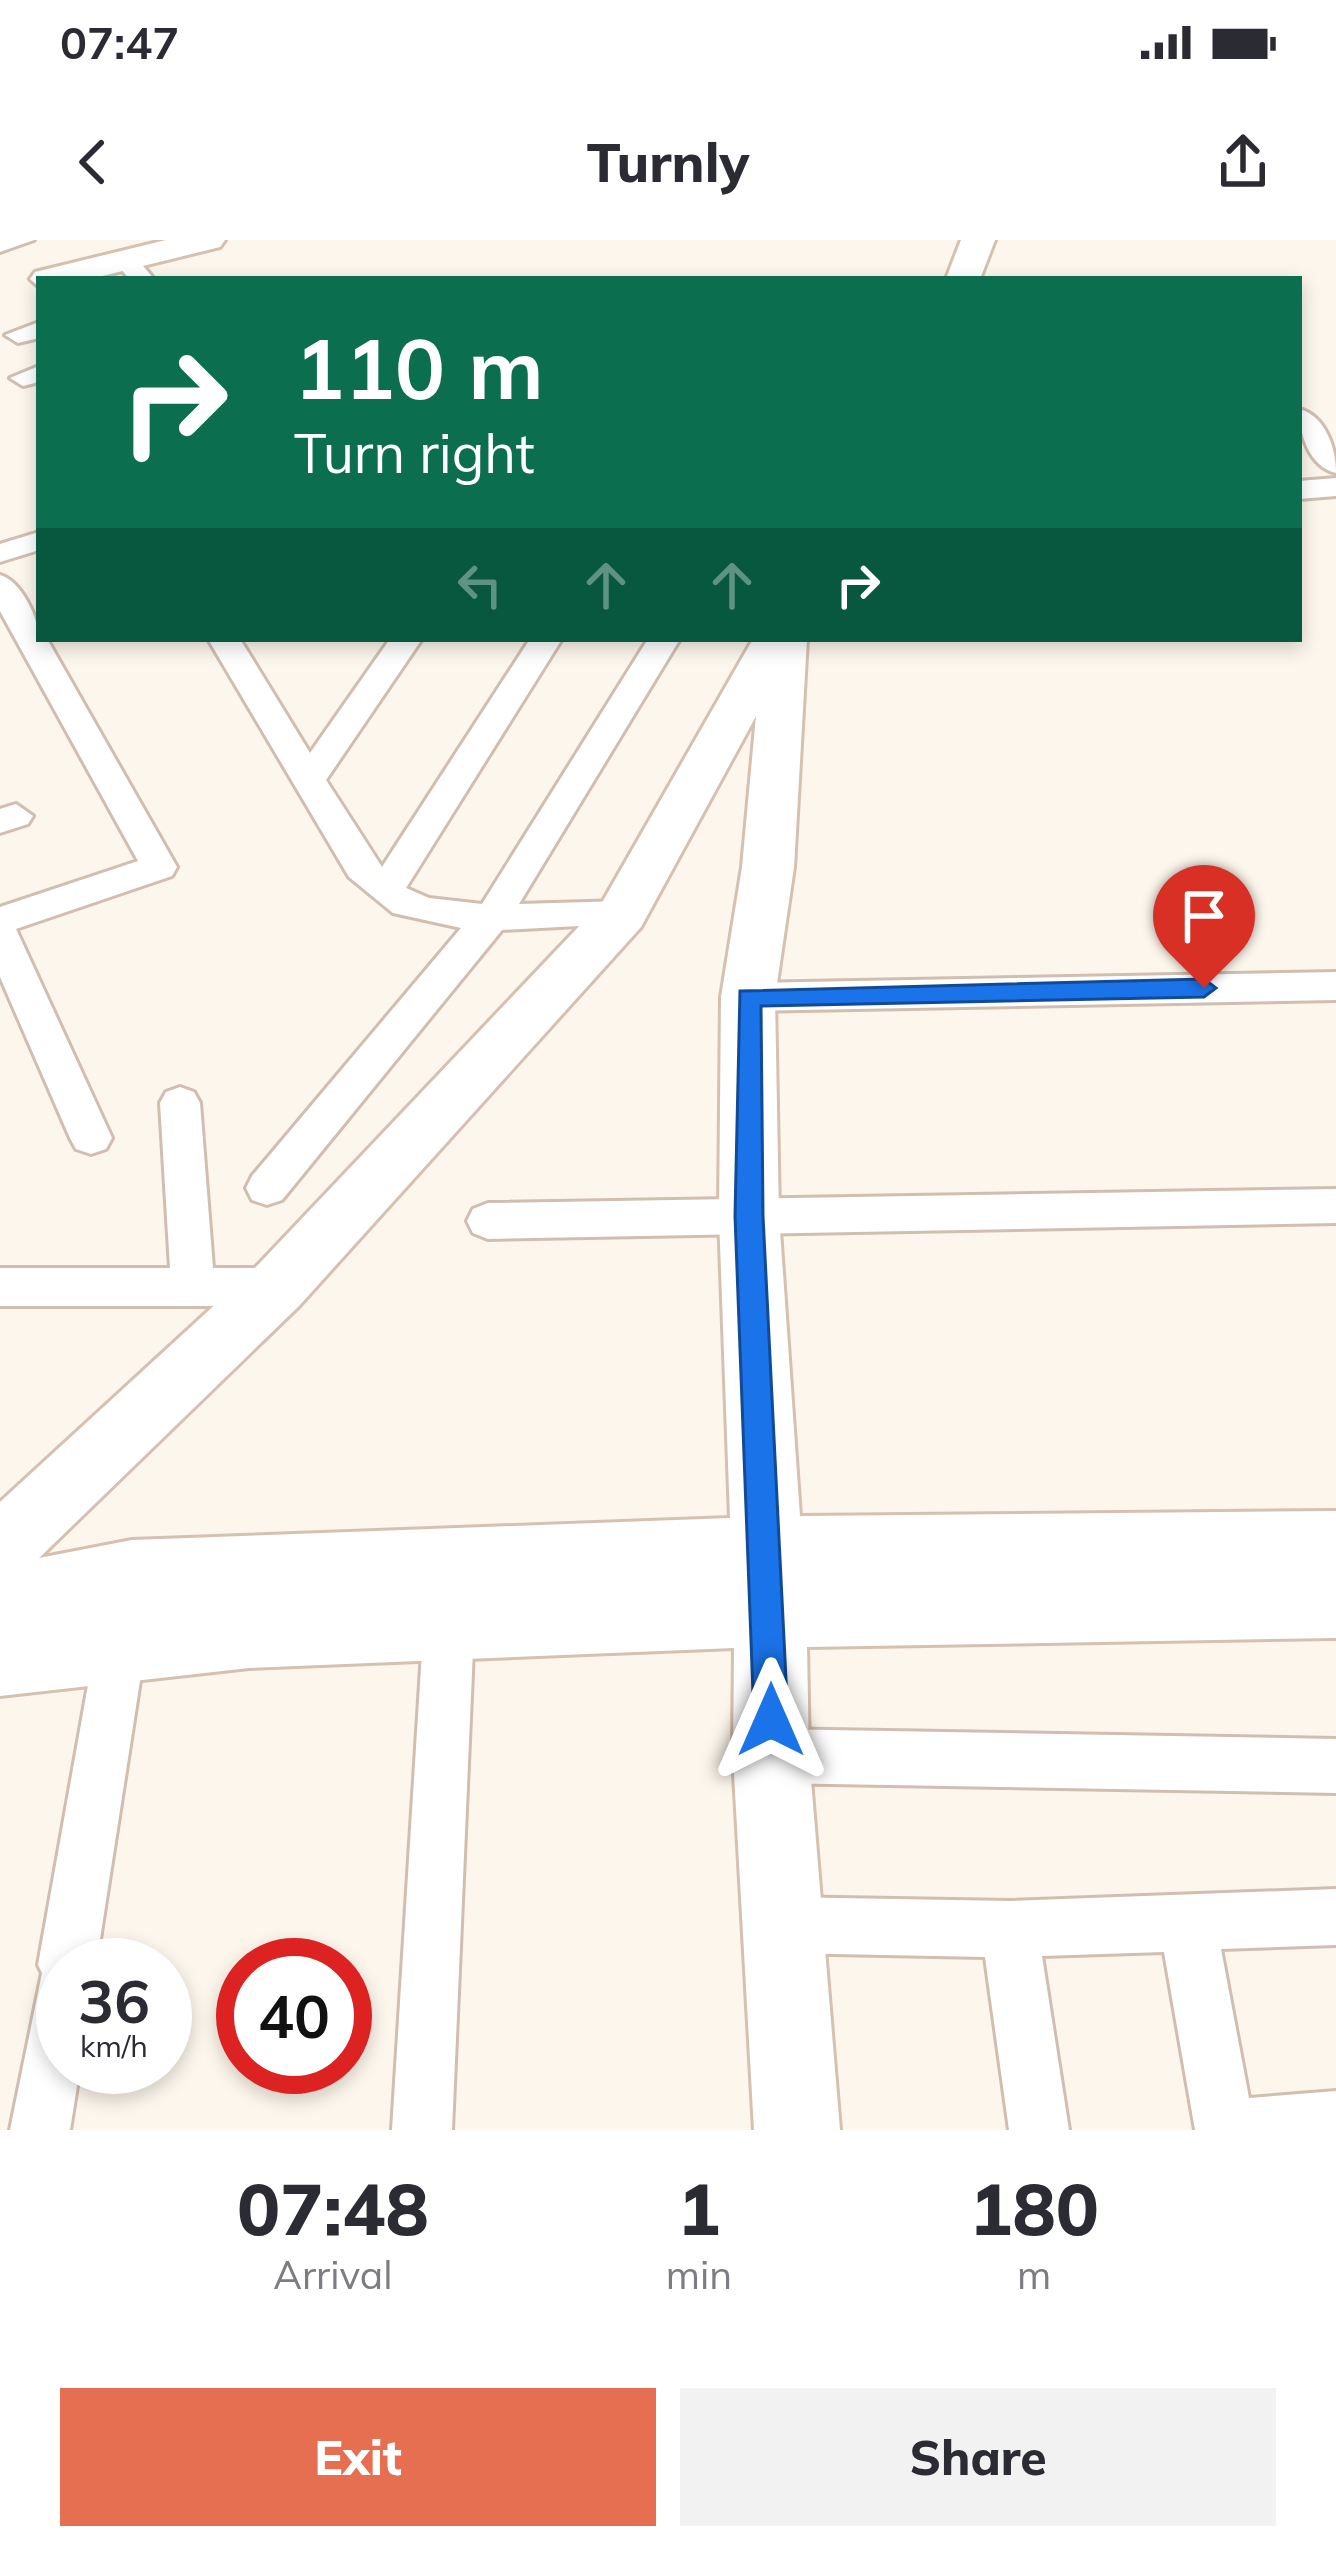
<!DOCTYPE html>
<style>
:root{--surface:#fff;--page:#f2f2f3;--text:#2b2b33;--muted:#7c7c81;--accent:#e76f51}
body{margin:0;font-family:Mulish,sans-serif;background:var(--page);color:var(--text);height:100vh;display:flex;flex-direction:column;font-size:45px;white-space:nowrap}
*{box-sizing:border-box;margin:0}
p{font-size:39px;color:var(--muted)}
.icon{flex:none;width:66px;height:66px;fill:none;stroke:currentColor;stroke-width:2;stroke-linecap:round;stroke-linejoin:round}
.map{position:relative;height:1890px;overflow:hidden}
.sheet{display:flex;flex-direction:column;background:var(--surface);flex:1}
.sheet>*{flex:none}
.guide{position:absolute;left:36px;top:36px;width:1266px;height:366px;border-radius:0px;box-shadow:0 6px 18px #0003;background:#0b6e4f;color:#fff;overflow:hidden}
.speed{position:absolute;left:36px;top:1698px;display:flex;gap:24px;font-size:60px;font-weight:700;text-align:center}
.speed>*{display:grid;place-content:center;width:156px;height:156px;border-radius:50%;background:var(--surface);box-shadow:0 6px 18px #0003;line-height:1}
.speed small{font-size:30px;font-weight:400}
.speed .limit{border:18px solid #d22;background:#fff;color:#111}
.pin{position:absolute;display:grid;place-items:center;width:102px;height:102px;color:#fff;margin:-123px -51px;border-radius:50% 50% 50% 0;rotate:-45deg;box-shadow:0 0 12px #0007}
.pin .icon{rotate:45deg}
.me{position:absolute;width:132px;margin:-66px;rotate:0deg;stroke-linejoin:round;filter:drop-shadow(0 0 9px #0008)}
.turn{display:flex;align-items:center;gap:42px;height:252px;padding:0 60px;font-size:54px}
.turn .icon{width:156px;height:156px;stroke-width:2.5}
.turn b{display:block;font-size:84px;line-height:102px}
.lanes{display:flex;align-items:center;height:114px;padding:0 60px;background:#0003;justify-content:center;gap:60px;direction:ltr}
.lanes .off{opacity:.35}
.eta{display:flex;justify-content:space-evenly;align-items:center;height:204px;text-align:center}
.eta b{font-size:72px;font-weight:800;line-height:84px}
.primary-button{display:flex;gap:24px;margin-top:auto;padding:24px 60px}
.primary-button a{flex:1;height:138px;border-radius:0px;background:var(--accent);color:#fff;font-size:48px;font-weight:800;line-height:138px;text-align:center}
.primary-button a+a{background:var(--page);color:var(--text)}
.status{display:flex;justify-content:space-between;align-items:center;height:84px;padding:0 60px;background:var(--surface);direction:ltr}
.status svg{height:33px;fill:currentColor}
header{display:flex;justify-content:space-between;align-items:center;height:156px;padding:0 60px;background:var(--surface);font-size:54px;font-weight:800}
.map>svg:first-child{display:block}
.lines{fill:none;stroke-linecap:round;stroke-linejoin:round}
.street-casing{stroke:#d1beb0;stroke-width:6}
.secondary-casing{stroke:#d6c0b0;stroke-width:6}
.street{fill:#fff;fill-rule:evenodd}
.secondary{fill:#fff;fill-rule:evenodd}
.route{fill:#1a73e8;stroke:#114b97;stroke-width:3}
</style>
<div class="status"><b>07:47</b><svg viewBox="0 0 49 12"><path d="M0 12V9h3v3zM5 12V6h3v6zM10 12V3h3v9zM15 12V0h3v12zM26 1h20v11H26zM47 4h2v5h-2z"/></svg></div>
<header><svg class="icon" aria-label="back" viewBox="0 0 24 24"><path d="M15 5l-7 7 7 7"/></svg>Turnly<svg class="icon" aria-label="share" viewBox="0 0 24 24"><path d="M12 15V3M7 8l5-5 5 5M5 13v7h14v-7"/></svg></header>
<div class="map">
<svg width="1336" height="1890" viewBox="0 0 1336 1890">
<rect width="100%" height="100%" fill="#fdf6ec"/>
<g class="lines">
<defs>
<g id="street">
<polygon points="0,0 34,0 0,12"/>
<polygon points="126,13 134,15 154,39 129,39 114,20"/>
<polygon points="39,82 39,98 18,103 5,95"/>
<polygon points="39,126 39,142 23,146 10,138"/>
<path d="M1299 169C1326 176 1336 209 1336 233 1309 227 1299 193 1299 169Z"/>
<polygon points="1336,238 1336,256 1299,259 1299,241"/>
<polygon points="39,292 39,310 0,322 0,304"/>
<path d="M0 335C21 341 39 378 39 399H47L177 627 172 636 16 689 112 898 106 909 91 914 76 909 70 898 0 737V667L138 621 0 371Z"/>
<polygon points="208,399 240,399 310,513 390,399 422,399 326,540 382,627 530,399 562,399 406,648 429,658 482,664 648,399 680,399 519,664 622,661 635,665 640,674 635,683 502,690 282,960 267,965 252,960 246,948 252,936 461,688 393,673 349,637"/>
<polygon points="16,564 33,576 28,584 0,593 0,569"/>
<polygon points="1336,732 1336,760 748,771 734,767 729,757 734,747 748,743"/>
<polygon points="180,847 194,852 200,863 213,1028 277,1028 293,1034 299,1047 293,1060 277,1066 0,1066 0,1028 170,1028 160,863 166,852"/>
<polygon points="1336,949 1336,983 488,999 473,993 467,981 473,969 488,963"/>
<polygon points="450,1340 468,1347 475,1364 452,1890 392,1890 425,1364 432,1347"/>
<polygon points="123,1364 141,1372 148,1389 96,1725 63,1725 63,1827 80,1827 70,1890 10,1890 42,1733 38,1725 98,1389 105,1372"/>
<polygon points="771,1489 1336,1499 1336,1553 771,1543 752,1535 744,1516 752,1497"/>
<polygon points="1336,1649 1336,1705 1221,1709 1249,1858 1336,1851 1336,1890 1195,1890 1164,1712 1042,1716 1069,1890 1009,1890 985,1717 782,1713 762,1705 754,1685 762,1665 782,1657 1009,1661"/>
</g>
<g id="secondary">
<polygon points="166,0 225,0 220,7 90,39 39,39 39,47 30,39 35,32"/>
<polygon points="961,0 995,0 980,39 946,39"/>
<path d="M753 399H807L794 627 775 757 779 976 800 1276 1336 1271V1398L807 1407 809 1516 840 1890H754L733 1516 734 1408 249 1428 0 1456V1262L255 1028 603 661ZM756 476 742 627 721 757 719 976 730 1278 132 1300 39 1318 299 1066 641 687Z"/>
</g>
</defs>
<!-- street casing -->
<use href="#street" class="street-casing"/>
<!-- secondary casing -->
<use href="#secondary" class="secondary-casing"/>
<!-- street -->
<use href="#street" class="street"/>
<!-- secondary -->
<use href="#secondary" class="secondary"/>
</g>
<!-- route -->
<polygon class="route" points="1204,739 1216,748 1204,757 761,766 763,976 788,1480 783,1492 771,1497 759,1492 754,1480 735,976 740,751"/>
</svg>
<div class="speed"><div>36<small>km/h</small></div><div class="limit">40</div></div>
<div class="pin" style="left:1204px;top:748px;background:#d93025"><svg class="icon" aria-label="arrive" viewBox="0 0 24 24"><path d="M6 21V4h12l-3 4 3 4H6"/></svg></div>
<svg class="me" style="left:771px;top:1480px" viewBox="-20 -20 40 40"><path d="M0-17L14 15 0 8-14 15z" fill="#1a73e8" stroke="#fff" stroke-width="4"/></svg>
<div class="guide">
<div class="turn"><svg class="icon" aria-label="right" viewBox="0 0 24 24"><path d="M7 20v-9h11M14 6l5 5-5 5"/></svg><div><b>110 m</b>Turn right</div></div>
<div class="lanes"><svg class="icon off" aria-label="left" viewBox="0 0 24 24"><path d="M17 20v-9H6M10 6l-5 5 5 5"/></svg><svg class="icon off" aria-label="ahead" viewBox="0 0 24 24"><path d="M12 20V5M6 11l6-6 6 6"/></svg><svg class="icon off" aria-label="ahead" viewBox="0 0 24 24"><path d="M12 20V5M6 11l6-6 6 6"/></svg><svg class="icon" aria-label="right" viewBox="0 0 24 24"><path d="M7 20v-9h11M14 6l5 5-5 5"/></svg></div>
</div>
</div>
<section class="sheet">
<div class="eta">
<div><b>07:48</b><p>Arrival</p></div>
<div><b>1</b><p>min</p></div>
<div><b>180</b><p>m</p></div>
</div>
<div class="primary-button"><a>Exit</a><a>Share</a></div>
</section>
